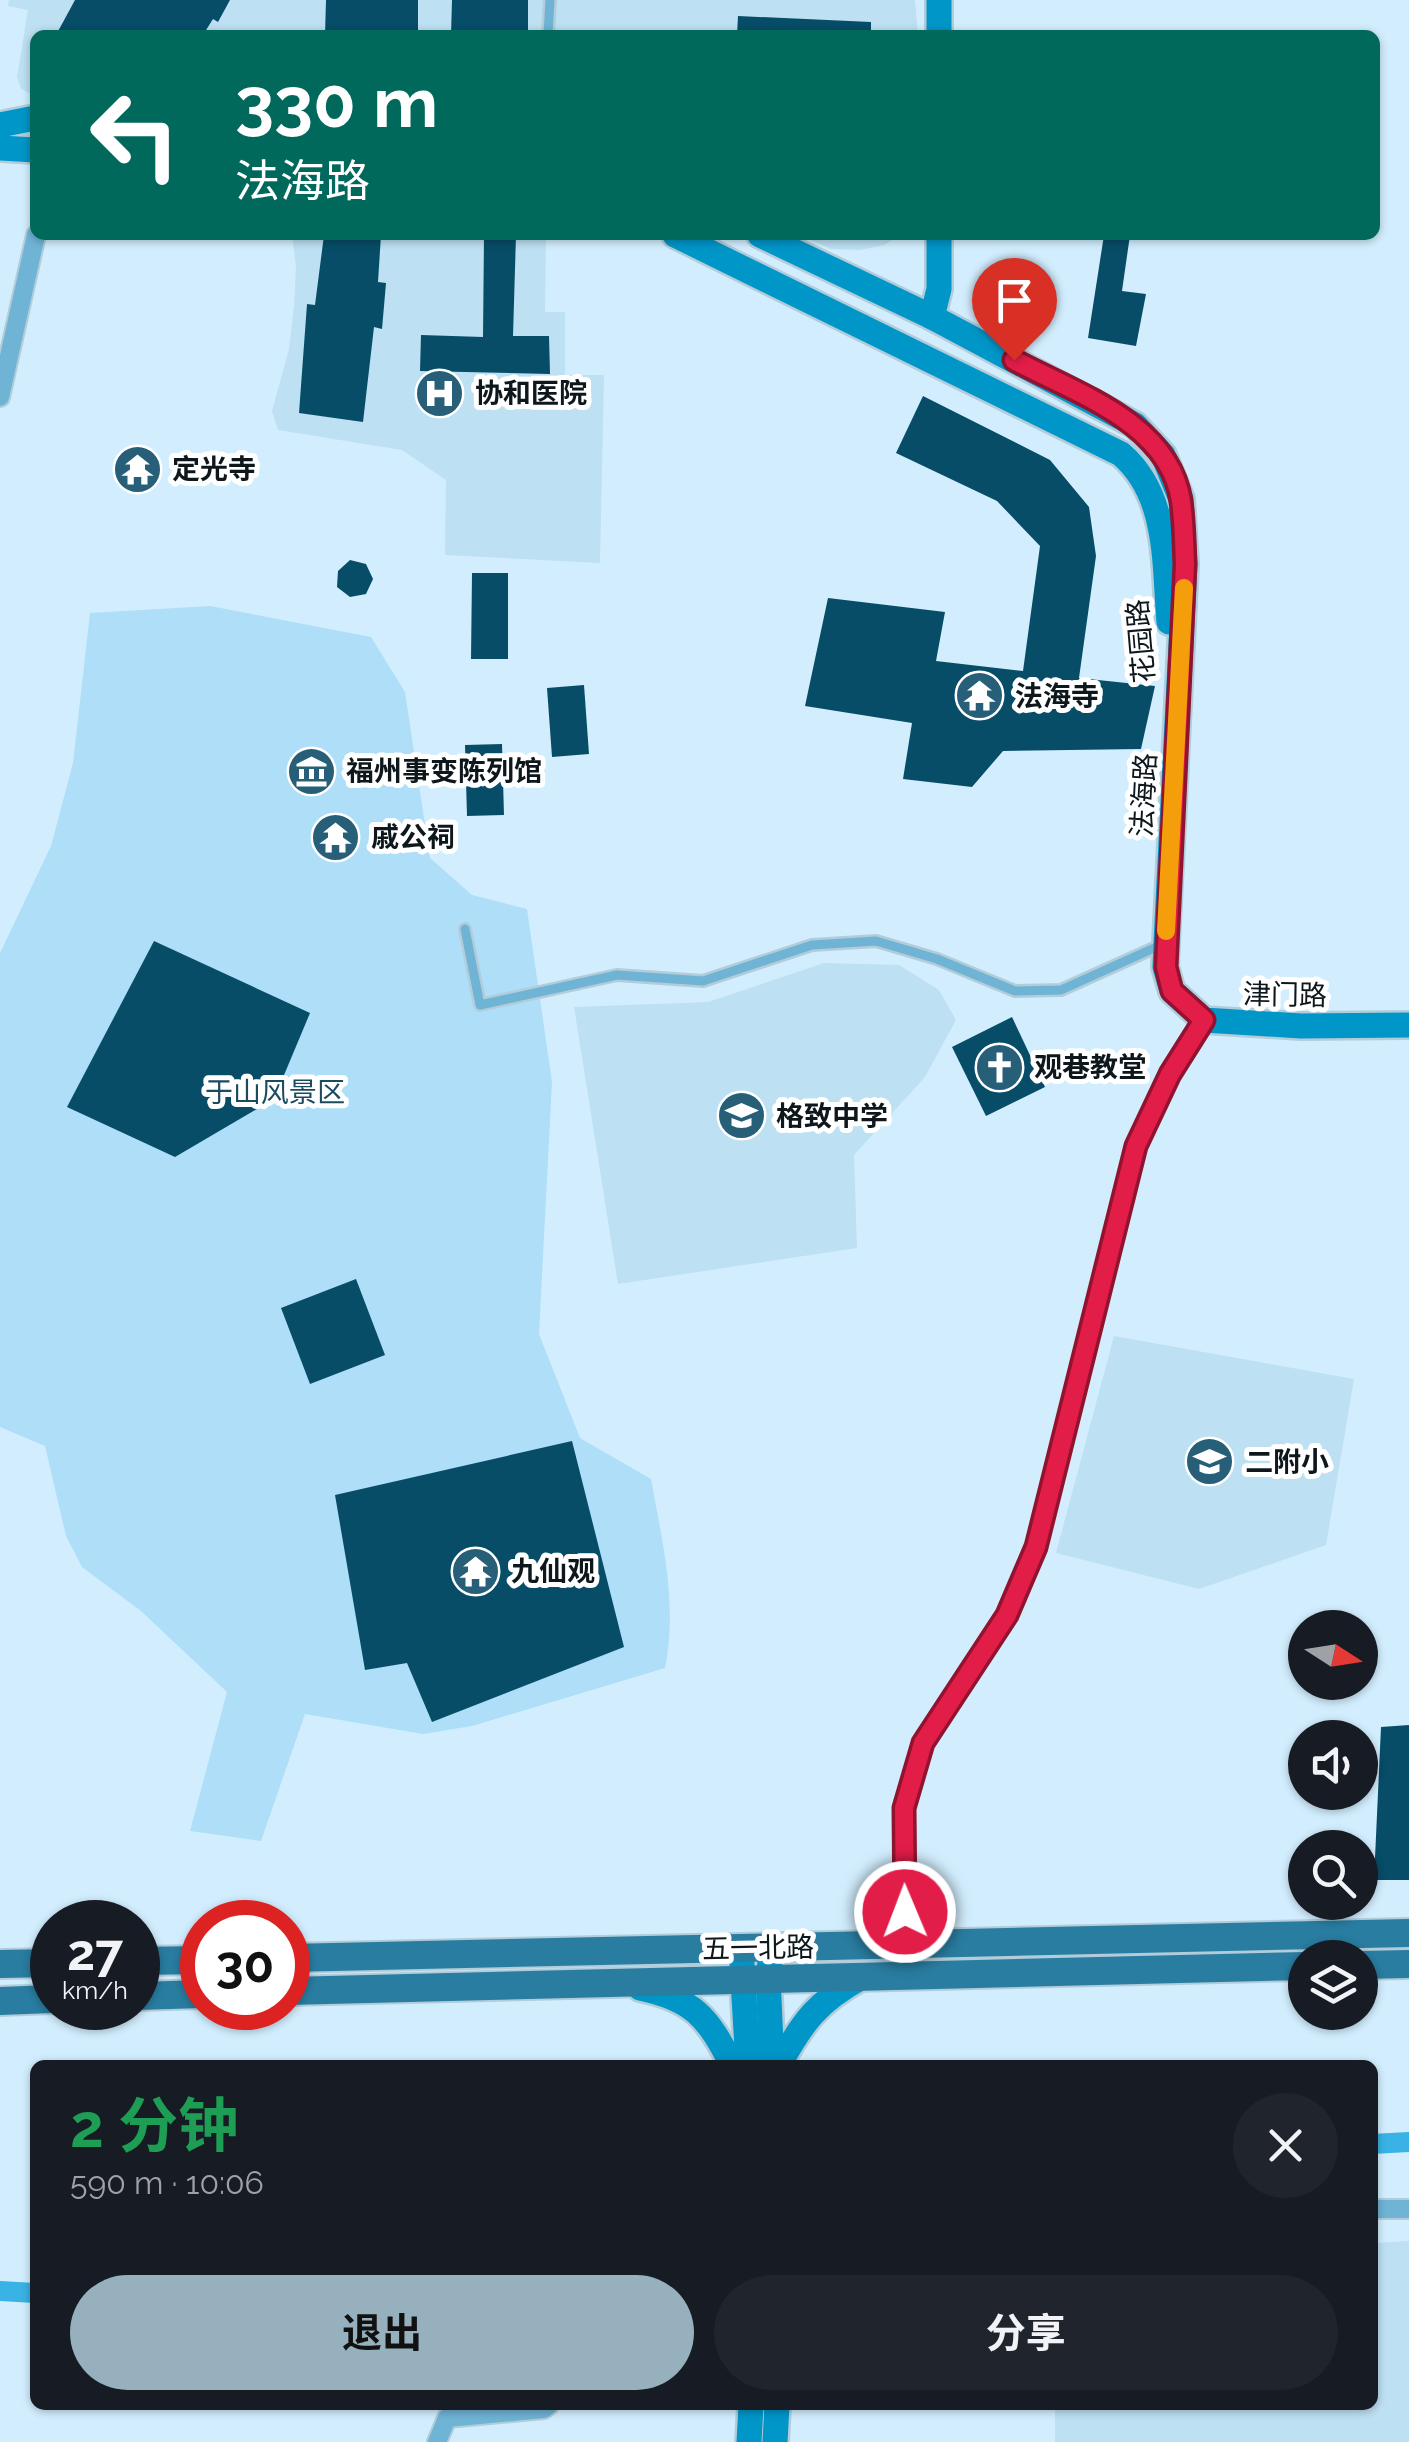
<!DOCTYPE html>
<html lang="zh">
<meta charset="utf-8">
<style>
:root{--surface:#171b24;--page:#20242c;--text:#f1f3f6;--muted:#9ea1a6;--accent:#96b0be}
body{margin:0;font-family:Raleway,"Noto Sans SC",sans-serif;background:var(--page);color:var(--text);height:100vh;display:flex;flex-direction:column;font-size:38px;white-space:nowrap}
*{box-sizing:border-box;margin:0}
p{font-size:32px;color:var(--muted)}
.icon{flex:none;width:55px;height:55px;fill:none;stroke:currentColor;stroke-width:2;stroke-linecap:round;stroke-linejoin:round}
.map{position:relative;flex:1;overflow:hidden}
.panel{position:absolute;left:30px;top:2060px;width:1348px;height:350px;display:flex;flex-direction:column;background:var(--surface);border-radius:15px;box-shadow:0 2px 8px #0004}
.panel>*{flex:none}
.banner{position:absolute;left:30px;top:30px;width:1350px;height:210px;border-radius:15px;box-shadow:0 2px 8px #0004;background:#00695c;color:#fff;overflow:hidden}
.needle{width:65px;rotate:102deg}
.buttons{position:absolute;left:1288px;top:1610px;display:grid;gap:20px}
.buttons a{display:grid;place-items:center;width:90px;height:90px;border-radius:50%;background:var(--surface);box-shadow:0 2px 8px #0004;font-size:50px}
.speed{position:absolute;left:30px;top:1900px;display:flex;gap:20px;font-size:50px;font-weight:700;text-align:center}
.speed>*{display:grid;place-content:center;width:130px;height:130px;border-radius:50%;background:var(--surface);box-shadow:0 2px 8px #0004;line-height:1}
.speed small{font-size:25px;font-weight:400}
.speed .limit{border:15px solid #d22;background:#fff;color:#111}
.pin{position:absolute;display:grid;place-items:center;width:85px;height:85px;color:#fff;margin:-102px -42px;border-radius:50% 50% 50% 0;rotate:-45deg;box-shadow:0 0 10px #0007}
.pin .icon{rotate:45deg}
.me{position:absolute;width:110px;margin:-55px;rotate:359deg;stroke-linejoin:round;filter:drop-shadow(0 0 8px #0008)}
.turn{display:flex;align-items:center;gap:35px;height:210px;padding:0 40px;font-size:45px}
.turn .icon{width:130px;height:130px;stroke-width:2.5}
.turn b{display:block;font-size:70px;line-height:85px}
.round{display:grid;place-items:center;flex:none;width:105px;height:105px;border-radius:52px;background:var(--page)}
.summary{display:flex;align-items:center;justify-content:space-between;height:170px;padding:0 40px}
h1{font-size:60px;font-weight:700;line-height:75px;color:#1e9e55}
.button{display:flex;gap:20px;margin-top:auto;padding:20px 40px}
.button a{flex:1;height:115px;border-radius:60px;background:var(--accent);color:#111;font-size:40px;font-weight:700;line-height:115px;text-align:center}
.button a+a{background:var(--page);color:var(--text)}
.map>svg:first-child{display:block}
.built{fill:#bde0f2}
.green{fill:#aedef8}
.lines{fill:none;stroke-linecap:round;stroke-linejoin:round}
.canal{stroke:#39b2e6;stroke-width:20}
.building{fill:#074d68}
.lane-casing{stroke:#b2ccda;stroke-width:14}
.street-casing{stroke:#b2ccda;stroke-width:22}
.secondary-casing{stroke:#b2ccda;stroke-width:30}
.primary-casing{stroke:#b2ccda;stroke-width:32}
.lane{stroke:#6fb3d5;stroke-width:9}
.street{stroke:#6fb3d5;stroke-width:18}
.secondary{stroke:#0096c8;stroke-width:25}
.primary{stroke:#297da1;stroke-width:28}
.route-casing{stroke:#92132f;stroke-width:25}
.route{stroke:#e11d48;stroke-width:18}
.slow{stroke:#f59e0b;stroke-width:18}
.labels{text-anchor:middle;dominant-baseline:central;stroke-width:10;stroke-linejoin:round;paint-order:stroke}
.poi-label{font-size:28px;font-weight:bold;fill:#0d171c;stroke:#fff;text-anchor:start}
.street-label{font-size:28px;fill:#0d171c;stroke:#fff}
.park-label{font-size:28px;fill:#1b4b61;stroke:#fff}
</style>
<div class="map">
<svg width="1409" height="2442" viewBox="0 0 1409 2442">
<rect width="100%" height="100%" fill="#d2eefe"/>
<!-- built -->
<g class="built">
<polygon points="9,0 915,0 918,35 35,35 35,96 21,89 17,77 28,10 8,6"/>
<polygon points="292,235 546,235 545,312 565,312 565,375 604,375 600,563 445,555 446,480 402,450 278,430 272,411 289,349 294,306 296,267"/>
<polygon points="800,235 900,235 884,245 860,250 831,249"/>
<polygon points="824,963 899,965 939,990 956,1020 925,1077 854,1155 857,1248 618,1284 574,1007 708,1002"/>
<polygon points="1114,1336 1354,1379 1326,1545 1199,1589 1056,1553"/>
<polygon points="1409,2241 1409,2442 1055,2442 1055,2405 1372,2405 1373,2243"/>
</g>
<!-- green -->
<path class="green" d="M210 606 371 637 405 692 430 858 472 895 527 909 552 1082 539 1334 580 1438 651 1479C662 1540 678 1605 665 1668L472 1726 423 1734 305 1714 261 1841 190 1831 227 1692 141 1611 82 1567 66 1536 45 1446 0 1427V953L51 846 73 763 90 613Z"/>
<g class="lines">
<!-- canal -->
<g class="canal">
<polyline points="1372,2144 1409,2142"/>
<polyline points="0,2291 35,2293"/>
</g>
</g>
<!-- building -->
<g class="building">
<polygon points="75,0 230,0 218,22 213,19 203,35 56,35"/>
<polygon points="326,0 418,0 418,35 325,35"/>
<polygon points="452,0 528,0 528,35 451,35"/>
<polygon points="738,16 871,22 871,35 737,35"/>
<polygon points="324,235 381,235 378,282 386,283 382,329 374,327 363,422 299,413 307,304 315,305"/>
<polygon points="484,235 516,235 513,336 549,336 550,374 420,371 421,335 483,337"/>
<polygon points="1104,235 1130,235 1122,291 1146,294 1136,346 1088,338"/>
<polygon points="923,396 1050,460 1089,507 1096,556 1079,678 1155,686 1141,749 1003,751 972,787 903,779 912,723 805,706 828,598 945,612 936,661 1023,671 1040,546 997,501 896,453"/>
<polygon points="350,560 366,564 373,579 366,594 350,597 337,587 338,571"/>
<polygon points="472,573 508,573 508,659 471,659"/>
<polygon points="584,685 589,754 552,757 547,688"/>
<polygon points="502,744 504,815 467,816 465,745"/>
<polygon points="303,751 331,762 320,792 290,780"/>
<polygon points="330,817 354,826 342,859 318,849"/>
<polygon points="154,941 310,1013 274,1099 175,1157 67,1107"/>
<polygon points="1012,1017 1045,1087 986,1116 952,1047"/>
<polygon points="356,1279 385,1355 310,1384 281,1308"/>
<polygon points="572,1441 624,1647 432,1722 407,1663 365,1670 335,1495"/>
<polygon points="1409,1725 1409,1880 1374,1880 1381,1727"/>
</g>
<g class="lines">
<defs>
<g id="lane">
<polyline points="548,35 550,0"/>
<polyline points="465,929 480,1005 617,975 703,981 812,945 876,941 937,959 1015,991 1061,990 1163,944"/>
</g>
<g id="street">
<polyline points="0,397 36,235"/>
<polyline points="906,1946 904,1808 923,1743 1007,1615 1036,1547 1136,1146 1170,1074 1204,1020"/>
<polyline points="1372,2209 1409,2209"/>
<polyline points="437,2442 447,2418 544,2409 549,2405"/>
</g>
<g id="secondary">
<polyline points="939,35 939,0"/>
<polyline points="0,125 35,118"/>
<polyline points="0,148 35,150"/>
<path d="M675 235 1121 454C1169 495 1164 564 1169 622"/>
<polyline points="760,235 932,317 1135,425 1163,455 1181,499 1185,564 1166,942 1165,967 1172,991 1204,1020 1301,1026 1409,1025"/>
<polyline points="932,317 939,289 939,235"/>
<polyline points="741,1947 748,2065"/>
<path d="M640 1988C693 1999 708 2017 732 2065"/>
<polyline points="772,2065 768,1977 772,1947"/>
<path d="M779 2065C803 2021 818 2001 862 1977"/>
<polyline points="749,2442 751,2405"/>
<polyline points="775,2442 777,2405"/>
</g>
<g id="primary">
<polyline points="288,1958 1409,1933"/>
<polyline points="138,1961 202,1960"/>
<polyline points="0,1964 52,1963"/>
<polyline points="1360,1965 1409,1964"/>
<polyline points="288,1991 1305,1966"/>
<polyline points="138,1996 202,1994"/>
<polyline points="0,2001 52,1999"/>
</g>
</defs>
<!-- lane casing -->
<use href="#lane" class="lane-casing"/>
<!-- street casing -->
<use href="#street" class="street-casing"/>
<!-- secondary casing -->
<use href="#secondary" class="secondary-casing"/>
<!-- primary casing -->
<use href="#primary" class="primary-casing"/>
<!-- lane -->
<use href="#lane" class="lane"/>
<!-- street -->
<use href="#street" class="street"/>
<!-- secondary -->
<use href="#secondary" class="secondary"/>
<!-- primary -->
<use href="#primary" class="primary"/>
</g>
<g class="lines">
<defs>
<path id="route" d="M905 1912 904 1808 923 1743 1007 1615 1036 1547 1136 1146 1170 1074 1204 1020 1172 991 1166 967 1185 564C1184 543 1184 522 1181 501 1169 422 1075 393 1014 360"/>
</defs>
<!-- route casing -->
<use href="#route" class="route-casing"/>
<!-- route -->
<use href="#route" class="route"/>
<!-- slow -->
<polyline class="slow" points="1166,931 1184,588"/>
</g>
<!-- icons -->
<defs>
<symbol id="hospital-disc" viewBox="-11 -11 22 22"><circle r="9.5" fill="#275f79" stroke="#fff"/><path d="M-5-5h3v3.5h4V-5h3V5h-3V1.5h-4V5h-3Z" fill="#fff"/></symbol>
<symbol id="temple-disc" viewBox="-11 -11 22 22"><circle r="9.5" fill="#275f79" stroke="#fff"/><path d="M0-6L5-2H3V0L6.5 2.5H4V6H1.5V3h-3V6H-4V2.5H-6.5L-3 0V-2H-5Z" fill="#fff"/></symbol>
<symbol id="museum-disc" viewBox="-11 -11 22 22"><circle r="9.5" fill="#275f79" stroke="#fff"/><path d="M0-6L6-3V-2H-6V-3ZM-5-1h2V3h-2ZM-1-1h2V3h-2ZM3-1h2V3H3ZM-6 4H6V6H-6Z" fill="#fff"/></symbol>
<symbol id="church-disc" viewBox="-11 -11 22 22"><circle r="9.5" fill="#275f79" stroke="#fff"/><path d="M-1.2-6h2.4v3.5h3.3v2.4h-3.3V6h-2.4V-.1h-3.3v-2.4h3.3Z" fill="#fff"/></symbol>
<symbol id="school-disc" viewBox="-11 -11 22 22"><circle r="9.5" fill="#275f79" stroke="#fff"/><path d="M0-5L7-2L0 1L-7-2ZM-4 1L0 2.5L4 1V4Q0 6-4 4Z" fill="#fff"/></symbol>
</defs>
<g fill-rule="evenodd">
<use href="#hospital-disc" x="412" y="366" width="55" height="55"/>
<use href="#temple-disc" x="110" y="442" width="55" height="55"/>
<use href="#temple-disc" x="952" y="668" width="55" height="55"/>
<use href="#museum-disc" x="284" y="744" width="55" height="55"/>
<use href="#temple-disc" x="308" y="810" width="55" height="55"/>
<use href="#church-disc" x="972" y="1040" width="55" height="55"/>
<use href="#school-disc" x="714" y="1088" width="55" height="55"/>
<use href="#school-disc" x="1182" y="1434" width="55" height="55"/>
<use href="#temple-disc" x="448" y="1544" width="55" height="55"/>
</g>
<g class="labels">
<!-- poi labels -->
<g class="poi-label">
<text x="475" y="393">协和医院</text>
<text x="172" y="469">定光寺</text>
<text x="1015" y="696">法海寺</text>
<text x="346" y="771">福州事变陈列馆</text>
<text x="371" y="837">戚公祠</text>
<text x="1034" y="1067">观巷教堂</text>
<text x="776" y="1116">格致中学</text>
<text x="1245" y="1462">二附小</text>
<text x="511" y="1571">九仙观</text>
</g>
<!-- street labels -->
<g class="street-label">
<text transform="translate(1141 641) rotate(-95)">花园路</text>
<text transform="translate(1144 795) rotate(-87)">法海路</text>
<text transform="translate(1285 995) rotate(1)">津门路</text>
<text transform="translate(758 1948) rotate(-1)">五一北路</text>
</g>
<!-- park labels -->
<g class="park-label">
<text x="275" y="1092">于山风景区</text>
</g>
</g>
</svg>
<div class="buttons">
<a><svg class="needle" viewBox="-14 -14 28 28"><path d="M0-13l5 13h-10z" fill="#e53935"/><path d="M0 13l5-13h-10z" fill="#9ea1a6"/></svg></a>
<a><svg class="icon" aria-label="sound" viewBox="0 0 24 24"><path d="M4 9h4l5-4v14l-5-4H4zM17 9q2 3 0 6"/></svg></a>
<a><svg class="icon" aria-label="search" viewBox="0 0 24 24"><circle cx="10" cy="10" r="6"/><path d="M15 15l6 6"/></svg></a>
<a><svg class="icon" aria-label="layers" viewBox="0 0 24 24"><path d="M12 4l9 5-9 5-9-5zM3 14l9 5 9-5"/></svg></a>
</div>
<div class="speed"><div>27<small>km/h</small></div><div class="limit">30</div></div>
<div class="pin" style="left:1014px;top:360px;background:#d93025"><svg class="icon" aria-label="arrive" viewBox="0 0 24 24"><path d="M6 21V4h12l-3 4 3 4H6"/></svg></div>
<svg class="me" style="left:905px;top:1912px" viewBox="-20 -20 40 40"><circle r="17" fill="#e11d48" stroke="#fff" stroke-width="3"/><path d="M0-11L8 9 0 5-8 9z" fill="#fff"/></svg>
<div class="banner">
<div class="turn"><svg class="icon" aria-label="left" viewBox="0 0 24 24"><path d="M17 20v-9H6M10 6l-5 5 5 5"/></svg><div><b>330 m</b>法海路</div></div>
</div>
<section class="panel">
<div class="summary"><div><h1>2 分钟</h1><p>590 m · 10:06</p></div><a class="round"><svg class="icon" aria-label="close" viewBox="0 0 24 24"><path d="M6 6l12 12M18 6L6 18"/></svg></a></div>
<div class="button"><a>退出</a><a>分享</a></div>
</section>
</div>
